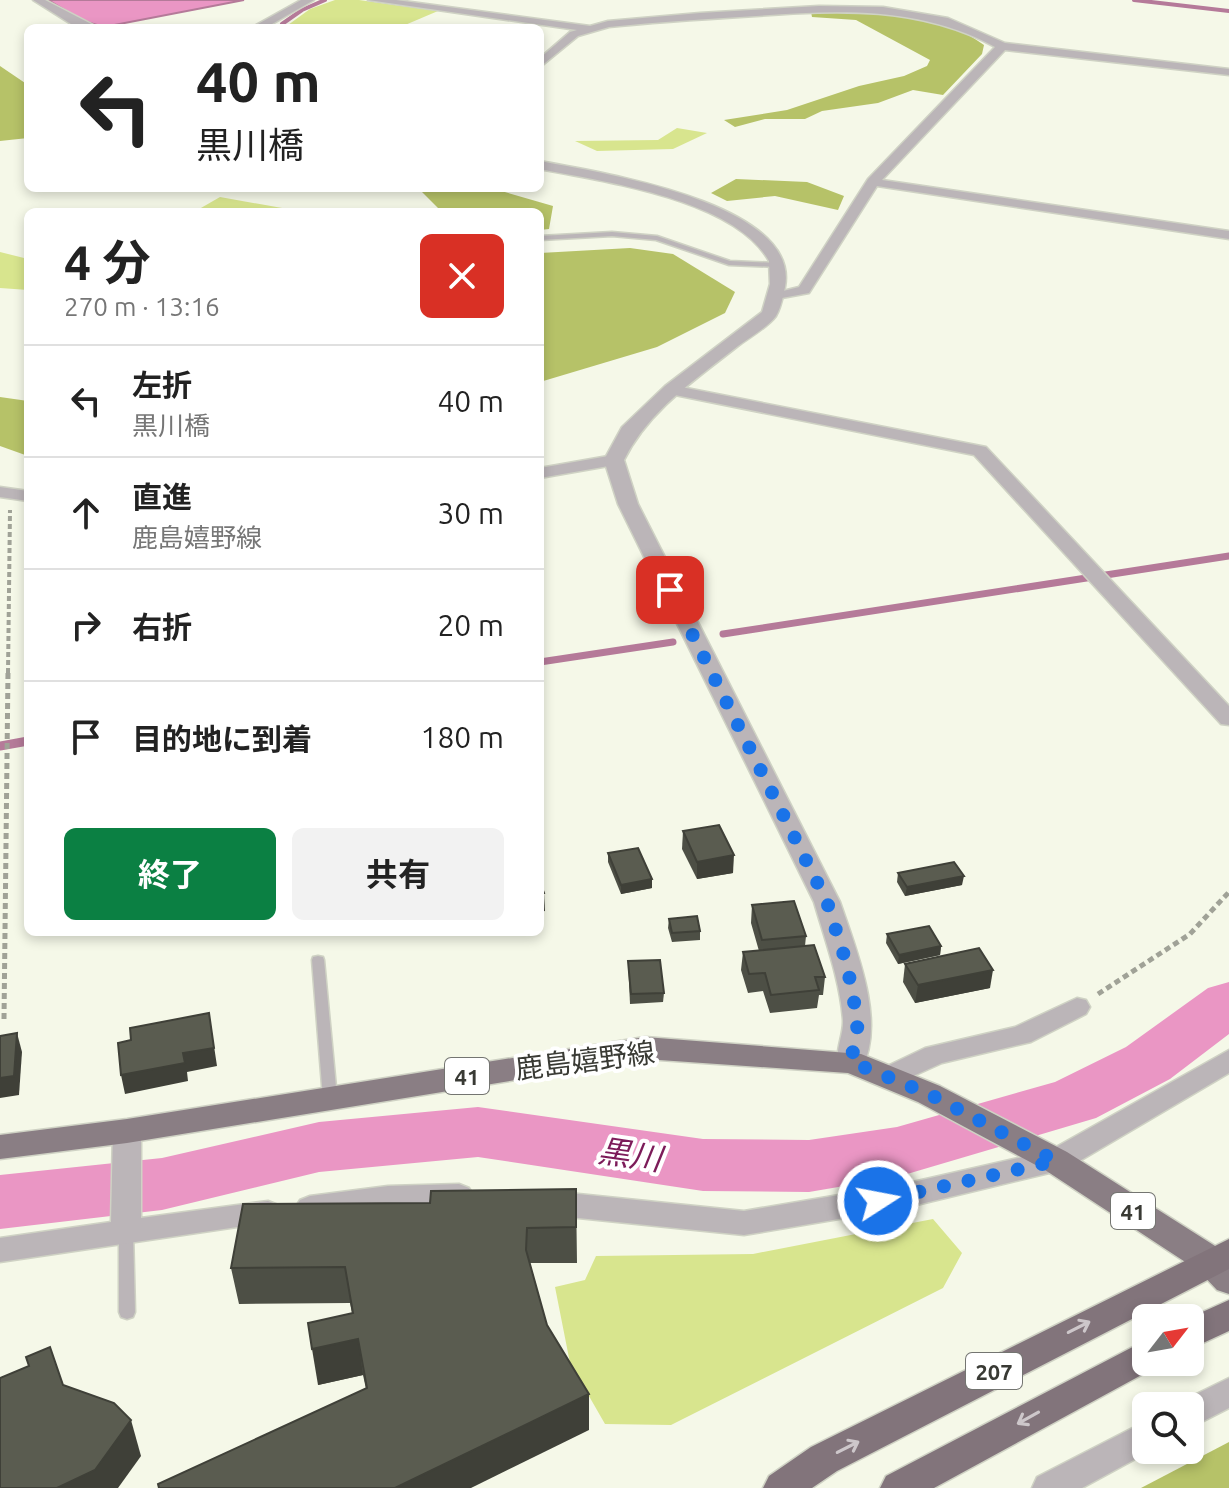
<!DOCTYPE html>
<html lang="ja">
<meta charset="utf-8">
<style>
:root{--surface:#fff;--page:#f2f2f2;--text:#222;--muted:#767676;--line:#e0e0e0;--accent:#0b8043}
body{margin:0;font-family:Ubuntu,"Noto Sans JP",sans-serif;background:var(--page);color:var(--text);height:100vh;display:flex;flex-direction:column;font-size:30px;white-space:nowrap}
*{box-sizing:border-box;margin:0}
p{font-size:26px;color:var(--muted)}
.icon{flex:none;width:44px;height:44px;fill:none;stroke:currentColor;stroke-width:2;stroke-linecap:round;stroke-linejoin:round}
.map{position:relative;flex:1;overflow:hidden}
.details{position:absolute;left:24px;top:208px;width:520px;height:728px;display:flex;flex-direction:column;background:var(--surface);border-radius:12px;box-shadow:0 4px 12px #0003}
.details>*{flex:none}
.banner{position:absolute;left:24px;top:24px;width:520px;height:168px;border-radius:12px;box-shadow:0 4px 12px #0003;background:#fff;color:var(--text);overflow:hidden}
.needle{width:52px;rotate:59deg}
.tools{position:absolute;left:1132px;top:1304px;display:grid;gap:16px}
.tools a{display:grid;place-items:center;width:72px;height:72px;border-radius:12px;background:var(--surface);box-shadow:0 4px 12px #0003;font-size:40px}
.pin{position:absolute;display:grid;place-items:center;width:68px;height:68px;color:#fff;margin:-34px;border-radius:16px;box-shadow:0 4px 12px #0006}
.me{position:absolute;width:88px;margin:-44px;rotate:79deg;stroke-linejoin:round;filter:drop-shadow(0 0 6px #0008)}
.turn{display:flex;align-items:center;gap:28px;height:168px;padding:0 40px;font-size:36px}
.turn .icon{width:104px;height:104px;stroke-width:2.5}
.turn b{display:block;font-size:56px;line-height:68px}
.round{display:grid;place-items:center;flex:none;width:84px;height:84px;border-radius:12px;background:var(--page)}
.overview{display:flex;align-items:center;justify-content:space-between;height:136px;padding:0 40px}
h1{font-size:48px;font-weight:700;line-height:60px}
.action{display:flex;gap:16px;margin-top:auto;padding:16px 40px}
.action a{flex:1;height:92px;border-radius:12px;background:var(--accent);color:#fff;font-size:32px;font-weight:700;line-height:92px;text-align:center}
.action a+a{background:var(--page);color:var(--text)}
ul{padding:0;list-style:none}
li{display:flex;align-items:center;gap:24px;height:112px;padding:0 40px;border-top:2px solid var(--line)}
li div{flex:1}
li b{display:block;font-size:30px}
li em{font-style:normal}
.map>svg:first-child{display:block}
.green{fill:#d8e58e}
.forest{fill:#b6c268}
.water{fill:#ea96c4;stroke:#b57a99;stroke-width:2}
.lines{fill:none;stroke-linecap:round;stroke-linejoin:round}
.stream-far2{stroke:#b57a99;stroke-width:4}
.stream-far1{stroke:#b57a99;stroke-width:7}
.stream{stroke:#b57a99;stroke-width:9}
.river{fill:#ea96c4;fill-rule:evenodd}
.service-casing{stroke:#cfd2c4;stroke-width:3}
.minor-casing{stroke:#cfd2c4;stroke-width:3}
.tertiary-casing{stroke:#cfd2c4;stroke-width:3}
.primary-casing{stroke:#cfd2c4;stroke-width:3}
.trunk-casing{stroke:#cfd2c4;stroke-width:3}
.path-far1{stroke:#a0a297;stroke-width:4;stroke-dasharray:5 3;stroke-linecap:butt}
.path{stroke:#a0a297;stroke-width:5;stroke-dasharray:6 4;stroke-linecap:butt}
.service{fill:#bbb5b8;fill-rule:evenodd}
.minor{fill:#bbb5b8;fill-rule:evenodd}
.tertiary{fill:#bbb5b8;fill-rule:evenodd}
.primary{fill:#8a7e84;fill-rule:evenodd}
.trunk{fill:#82747b;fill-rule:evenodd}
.wall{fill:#4d4f45}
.shaded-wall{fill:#3f4038}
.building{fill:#5a5c50;stroke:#3f4038;stroke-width:2}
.oneway{stroke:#cdc7ca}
.route{stroke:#1a73e8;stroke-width:14;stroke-dasharray:0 25.2}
.labels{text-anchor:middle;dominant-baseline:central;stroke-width:8;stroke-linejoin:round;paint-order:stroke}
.shield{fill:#fff;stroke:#747571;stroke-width:2}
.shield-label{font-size:22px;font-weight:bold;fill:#393a34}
.near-street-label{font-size:28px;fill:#393a34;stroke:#fff}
.near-water-label{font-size:32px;font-style:italic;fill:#7c1b59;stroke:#fff}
</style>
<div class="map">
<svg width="1229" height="1488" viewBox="0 0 1229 1488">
<rect width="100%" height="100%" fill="#f5f8e8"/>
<!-- green -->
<g class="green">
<polygon points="335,0 359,0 438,11 398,28 303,28 288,25 310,9"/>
<polygon points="677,128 707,133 673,149 597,151 575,141 658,140"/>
<polygon points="220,197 299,211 194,212"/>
<polygon points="0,252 28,259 28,290 0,288"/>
<polygon points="933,1219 962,1253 943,1288 671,1425 605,1424 570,1363 555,1287 585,1280 596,1256 753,1254"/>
</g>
<!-- forest -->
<g class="forest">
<path d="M811 12C875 12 930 6 984 45L982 54 943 95 913 90 878 103 822 111 805 119H765L735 127 724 120 787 110 859 86 904 76 927 66 930 60 856 20 812 17Z"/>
<polygon points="0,66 28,85 28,138 0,141"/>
<polygon points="736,179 807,182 844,196 838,210 775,196 727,201 711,193"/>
<polygon points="399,188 491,188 553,206 549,229 540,230 540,212 442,212 422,192"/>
<polygon points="630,248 673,254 735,292 725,313 657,347 540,382 540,253"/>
<polygon points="0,397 28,401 28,456 0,446"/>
<polygon points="1229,1442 1229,1488 1141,1488"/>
</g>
<!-- water -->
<polygon class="water" points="48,0 244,0 104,27 83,21"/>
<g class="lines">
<!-- stream-far2 -->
<g class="stream-far2">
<polyline points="1134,0 1229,11"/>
<polyline points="282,24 302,10 325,0"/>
</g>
<!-- stream-far1 -->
<g class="stream-far1">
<polyline points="723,634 1229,556"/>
<polyline points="540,662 673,642"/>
</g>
<!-- stream -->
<polyline class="stream" points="0,746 28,741"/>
<!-- river -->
<polygon class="river" points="1229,982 1229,1034 1170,1079 1096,1118 897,1177 809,1192 703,1191 478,1157 319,1172 162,1210 0,1229 0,1175 162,1158 319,1122 478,1107 703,1139 809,1140 897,1127 1055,1082 1126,1047 1208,988"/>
<defs>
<g id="service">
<polygon points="612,232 657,236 730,261 778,263 782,265 778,267 729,265 656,240 612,236 540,240 540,236"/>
<polygon points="318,956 323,957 324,960 337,1098 335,1102 330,1103 325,1102 323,1098 312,960 313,957"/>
<polygon points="126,1225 131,1227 133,1231 135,1312 133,1317 127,1319 121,1317 119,1312 119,1231 121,1227"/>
</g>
<g id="minor">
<polygon points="33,0 45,0 99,28 71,24"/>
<path d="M368 0H396L590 26 608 21 700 13 819 6 883 7 948 18 1005 43 1229 69V75L1005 50 882 180 1229 231V239L877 186 809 293 771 300V294L799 287 868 179 995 47C920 6 839 10 756 16 707 19 658 22 609 27L578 36 540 67V58L570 32 577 30Z"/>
<polygon points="671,385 986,447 1229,706 1229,725 1221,724 974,455 665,393 663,390"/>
<polygon points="614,455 620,456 623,460 620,464 540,478 540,468"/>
<polygon points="0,487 28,491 28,501 0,497"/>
<polygon points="1077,998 1086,1000 1090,1007 1086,1014 1031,1042 942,1063 889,1087 879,1084 875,1077 879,1070 925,1048 1015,1027"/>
<polygon points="1229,1050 1229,1073 1066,1169 904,1208 744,1235 549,1215 539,1211 534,1203 539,1195 549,1191 744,1211 904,1184 1049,1151"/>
<polygon points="127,1120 137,1123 141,1131 141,1218 268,1201 278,1205 283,1213 278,1221 0,1262 0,1238 111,1222 113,1131 117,1123"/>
<polygon points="459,1184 469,1188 474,1196 469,1204 459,1208 388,1210 310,1220 300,1216 295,1208 300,1200 310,1196 388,1186"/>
<polygon points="1229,1378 1229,1408 1190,1428 1190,1406 1177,1406 1178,1403"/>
<polygon points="1146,1421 1146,1450 1152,1450 1082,1488 1032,1488 1037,1477"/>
</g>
<g id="tertiary">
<polygon points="301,0 314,0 265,28 251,28"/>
<path d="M540 161C596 172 801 202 785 287 783 296 781 308 776 316 768 327 750 337 738 346 695 380 649 410 624 460L638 504 840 902C856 949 887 1023 861 1070L851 1073 841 1070C832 1054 844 1037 843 1020 840 980 825 940 814 902L618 504 604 460 622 427 665 386 762 312 770 284 769 261C734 199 604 182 540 169Z"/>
</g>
<polygon id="primary" points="645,1037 861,1054 940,1086 1067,1152 1223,1251 1229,1258 1229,1294 1217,1290 1199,1271 1045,1170 918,1102 848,1073 645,1059 127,1143 0,1159 0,1135 127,1119"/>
<g id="trunk">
<polygon points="1229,1239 1229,1269 837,1471 812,1488 763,1488 769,1476 811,1447"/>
<polygon points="1229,1300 1229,1331 1190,1349 1189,1318"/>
<polygon points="1146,1340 1146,1362 1160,1362 1158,1366 934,1488 880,1488 886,1476"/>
</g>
</defs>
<!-- service casing -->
<use href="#service" class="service-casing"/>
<!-- minor casing -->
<use href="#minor" class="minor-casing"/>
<!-- tertiary casing -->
<use href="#tertiary" class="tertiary-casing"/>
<!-- primary casing -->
<use href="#primary" class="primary-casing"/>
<!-- trunk casing -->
<use href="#trunk" class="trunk-casing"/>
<!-- path-far1 -->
<polyline class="path-far1" points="8,673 10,510"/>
<!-- path -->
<g class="path">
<polyline points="1098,994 1190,934 1229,892"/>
<polyline points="4,1019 8,671"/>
</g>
<!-- service -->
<use href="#service" class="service"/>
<!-- minor -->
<use href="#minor" class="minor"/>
<!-- tertiary -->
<use href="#tertiary" class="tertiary"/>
<!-- primary -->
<use href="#primary" class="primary"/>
<!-- trunk -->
<use href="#trunk" class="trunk"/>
</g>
<!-- wall -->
<g class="wall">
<polygon points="683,831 733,873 697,879 682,849"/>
<polygon points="608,853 652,888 621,894 608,862"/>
<polygon points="898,873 962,885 905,896 897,882"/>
<polygon points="752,905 806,936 805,946 825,977 823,995 819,995 817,1008 770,1013 763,991 748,993 741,970 743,952 759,951 751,923"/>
<polygon points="669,919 700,931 700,940 672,942 668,928"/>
<polygon points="887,934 941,946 940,955 898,964 886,943"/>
<polygon points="628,961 664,993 663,1002 630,1004"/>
<polygon points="905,964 990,988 915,1003 903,982"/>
<polygon points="576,1189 577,1263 530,1263 547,1325 589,1394 589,1430 366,1389 363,1375 318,1385 352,1313 350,1303 239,1304 231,1268 430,1203"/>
</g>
<!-- shaded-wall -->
<g class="shaded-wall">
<polygon points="734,855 733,873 697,879 697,862"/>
<polygon points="964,876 962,885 905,896 907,887"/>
<polygon points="652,879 652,888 621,894 621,885"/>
<polygon points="544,893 545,911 540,912 540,894"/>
<polygon points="941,946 940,955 898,964 899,955"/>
<polygon points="993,970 990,988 915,1003 918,985"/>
<polygon points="209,1013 217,1066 187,1072 188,1081 125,1094 121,1075 183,1053"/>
<polygon points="17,1033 22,1052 19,1095 0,1098 0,1078"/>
<polygon points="358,1339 363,1375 318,1385 312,1349"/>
<polygon points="589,1394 589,1430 471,1488 395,1488"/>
<polygon points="131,1420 141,1456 118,1488 57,1488"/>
</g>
<!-- building -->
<g class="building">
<polygon points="719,825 734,855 697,862 683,831"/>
<polygon points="638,848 652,879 621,885 608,853"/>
<polygon points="954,862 964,876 907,887 898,873"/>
<polygon points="540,882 544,893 540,894"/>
<polygon points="794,901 806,936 762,940 752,905"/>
<polygon points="697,916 700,931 672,933 669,919"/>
<polygon points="929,926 941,946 899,955 887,934"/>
<polygon points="814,945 825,977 815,977 819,990 771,995 765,973 749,974 743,952"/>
<polygon points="979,948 993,970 918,985 905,964"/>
<polygon points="660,960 664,993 631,994 628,961"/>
<polygon points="209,1013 214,1048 183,1053 185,1063 121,1075 118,1043 131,1040 130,1028"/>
<polygon points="17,1033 14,1076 0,1078 0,1036"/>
<polygon points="576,1189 576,1227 527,1228 526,1250 547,1325 589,1394 395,1488 159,1488 158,1484 367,1388 358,1339 312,1349 308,1323 353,1313 345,1267 231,1268 243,1204 430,1203 431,1191"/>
<polygon points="50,1347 63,1385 114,1403 131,1420 95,1470 57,1488 0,1488 0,1378 29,1366 26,1357"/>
</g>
<!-- one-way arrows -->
<defs><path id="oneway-shaft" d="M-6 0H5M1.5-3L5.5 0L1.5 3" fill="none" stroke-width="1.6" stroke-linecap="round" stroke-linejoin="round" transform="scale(2)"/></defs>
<g class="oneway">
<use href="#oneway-shaft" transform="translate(1079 1327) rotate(-27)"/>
<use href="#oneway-shaft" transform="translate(1028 1418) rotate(151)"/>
<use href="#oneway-shaft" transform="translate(848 1447) rotate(-27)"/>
</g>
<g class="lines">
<!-- route -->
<polyline class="route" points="670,590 827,902 847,965 858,1023 851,1062 929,1094 1056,1161 878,1201"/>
</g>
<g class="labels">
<!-- shield labels -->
<g class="shield">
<rect x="445" y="1058" width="44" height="36" rx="6"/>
<rect x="1111" y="1193" width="44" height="36" rx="6"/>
<rect x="966" y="1353" width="56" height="36" rx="6"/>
</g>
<g class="shield-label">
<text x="467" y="1076">41</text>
<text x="1133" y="1211">41</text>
<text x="994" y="1371">207</text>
</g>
<!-- near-street labels -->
<g class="near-street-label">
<text transform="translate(585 1060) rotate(-7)">鹿島嬉野線</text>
</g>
<!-- near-water labels -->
<g class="near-water-label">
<text transform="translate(630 1154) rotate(8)">黒川</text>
</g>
</g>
</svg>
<div class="tools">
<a><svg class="needle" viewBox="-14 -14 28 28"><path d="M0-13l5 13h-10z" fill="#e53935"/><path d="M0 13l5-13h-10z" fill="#767676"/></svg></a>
<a><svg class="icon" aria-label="search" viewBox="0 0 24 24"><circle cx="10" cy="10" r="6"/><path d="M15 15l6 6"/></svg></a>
</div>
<div class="pin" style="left:670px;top:590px;background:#d93025"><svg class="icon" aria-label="arrive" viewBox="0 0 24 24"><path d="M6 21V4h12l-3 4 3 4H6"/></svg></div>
<svg class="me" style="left:878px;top:1201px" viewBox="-20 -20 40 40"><circle r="17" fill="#1a73e8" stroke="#fff" stroke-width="3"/><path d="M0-11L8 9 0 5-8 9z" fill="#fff"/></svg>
<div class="banner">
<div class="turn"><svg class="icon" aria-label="left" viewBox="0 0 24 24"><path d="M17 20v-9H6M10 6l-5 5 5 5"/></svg><div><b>40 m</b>黒川橋</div></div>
</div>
<section class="details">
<div class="overview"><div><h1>4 分</h1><p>270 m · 13:16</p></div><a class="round" style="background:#d93025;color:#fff"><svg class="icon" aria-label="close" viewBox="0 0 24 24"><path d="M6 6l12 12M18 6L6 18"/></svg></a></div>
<ul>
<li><svg class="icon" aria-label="left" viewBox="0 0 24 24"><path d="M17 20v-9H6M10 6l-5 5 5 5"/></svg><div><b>左折</b><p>黒川橋</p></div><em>40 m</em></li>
<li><svg class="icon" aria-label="ahead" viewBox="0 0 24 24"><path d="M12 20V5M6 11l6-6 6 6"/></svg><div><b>直進</b><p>鹿島嬉野線</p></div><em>30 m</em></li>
<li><svg class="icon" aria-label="right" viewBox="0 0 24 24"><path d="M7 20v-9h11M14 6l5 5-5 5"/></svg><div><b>右折</b></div><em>20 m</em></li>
<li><svg class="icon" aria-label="arrive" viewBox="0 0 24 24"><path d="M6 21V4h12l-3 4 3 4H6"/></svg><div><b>目的地に到着</b></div><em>180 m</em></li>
</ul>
<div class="action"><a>終了</a><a>共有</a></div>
</section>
</div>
